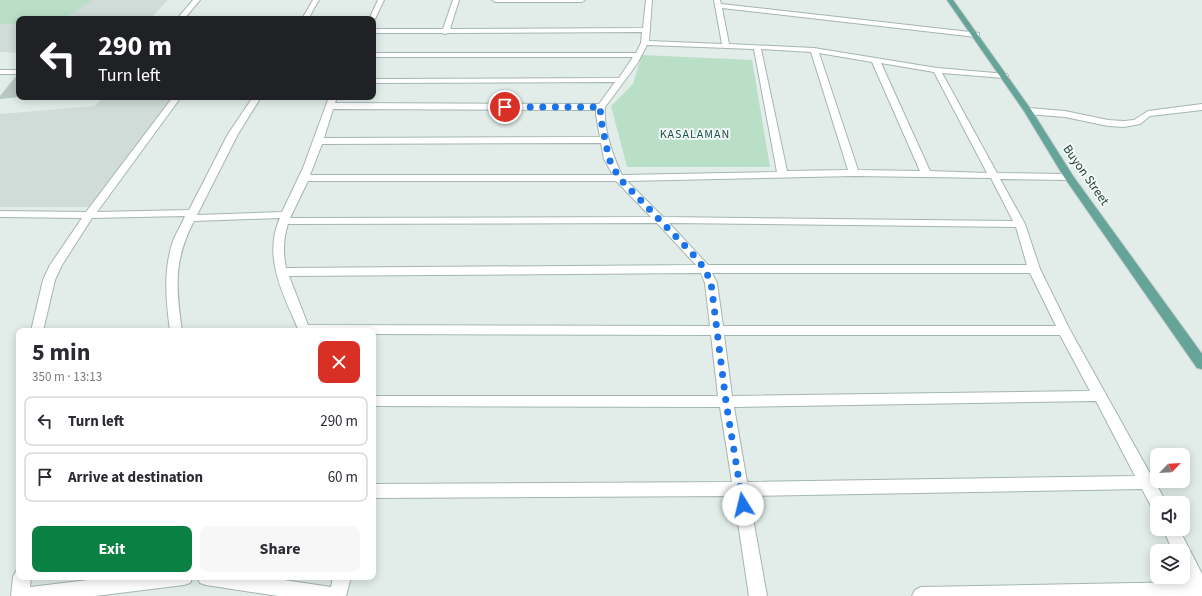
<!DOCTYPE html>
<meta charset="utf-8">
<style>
:root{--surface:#fff;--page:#f7f7f7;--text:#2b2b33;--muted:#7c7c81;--line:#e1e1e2;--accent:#0b8043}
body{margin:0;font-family:"Source Sans 3",sans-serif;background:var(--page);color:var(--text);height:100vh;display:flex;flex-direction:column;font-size:15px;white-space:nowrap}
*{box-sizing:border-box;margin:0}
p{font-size:13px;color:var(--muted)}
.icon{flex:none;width:22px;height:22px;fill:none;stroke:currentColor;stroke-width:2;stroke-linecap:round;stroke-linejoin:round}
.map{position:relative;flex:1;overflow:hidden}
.drawer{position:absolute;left:16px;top:328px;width:360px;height:252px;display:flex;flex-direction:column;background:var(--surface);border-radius:8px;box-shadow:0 2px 10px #0003}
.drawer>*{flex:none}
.banner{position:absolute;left:16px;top:16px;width:360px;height:84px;border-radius:8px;box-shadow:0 2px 10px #0003;background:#202124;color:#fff;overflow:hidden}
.needle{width:26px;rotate:65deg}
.controls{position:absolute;left:1150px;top:448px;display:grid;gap:8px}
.controls a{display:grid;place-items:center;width:40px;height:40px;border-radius:8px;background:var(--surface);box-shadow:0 2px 10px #0003;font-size:20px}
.pin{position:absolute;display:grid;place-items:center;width:34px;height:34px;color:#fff;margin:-17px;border:2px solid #fff;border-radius:50%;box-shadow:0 1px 4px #0007}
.me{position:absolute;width:44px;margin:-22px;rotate:351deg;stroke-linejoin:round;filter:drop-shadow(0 0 3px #0008)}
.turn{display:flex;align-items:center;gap:14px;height:84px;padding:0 16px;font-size:18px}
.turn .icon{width:52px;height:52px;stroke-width:2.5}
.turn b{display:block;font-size:28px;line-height:34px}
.round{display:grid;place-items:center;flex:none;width:42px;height:42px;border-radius:8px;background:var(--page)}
.summary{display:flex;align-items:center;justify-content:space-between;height:68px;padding:0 16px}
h1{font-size:24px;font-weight:700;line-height:30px}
.button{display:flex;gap:8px;margin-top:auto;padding:8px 16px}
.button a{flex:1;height:46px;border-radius:8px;background:var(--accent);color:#fff;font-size:16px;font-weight:700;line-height:46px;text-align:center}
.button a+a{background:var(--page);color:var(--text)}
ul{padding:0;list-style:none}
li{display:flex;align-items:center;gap:12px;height:50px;margin:0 8px 6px;padding:0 8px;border:2px solid var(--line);border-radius:8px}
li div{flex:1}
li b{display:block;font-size:15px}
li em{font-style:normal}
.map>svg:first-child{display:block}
.built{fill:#d0dcd8}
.green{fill:#badfc7}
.building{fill:#b7c7c2}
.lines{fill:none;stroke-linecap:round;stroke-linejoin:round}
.minor-casing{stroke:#a4b5b1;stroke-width:2}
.major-casing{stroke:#c1c9c8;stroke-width:2}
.minor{fill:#fff;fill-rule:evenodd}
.major{fill:#65a499;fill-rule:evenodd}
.route{stroke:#1a73e8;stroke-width:7;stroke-dasharray:0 12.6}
.labels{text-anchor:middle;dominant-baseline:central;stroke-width:4;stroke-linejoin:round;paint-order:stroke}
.far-neighbourhood-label{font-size:12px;letter-spacing:1px;fill:#1c5149;stroke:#f2f9f6}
.street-label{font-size:13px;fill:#213e39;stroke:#f2f9f6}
</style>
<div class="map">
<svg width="1202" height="596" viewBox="0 0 1202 596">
<rect width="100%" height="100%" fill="#e2ede9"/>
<!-- built -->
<g class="built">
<polygon points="0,0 168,0 150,19 19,19 19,53 0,52"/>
<polygon points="104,97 172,97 90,207 0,207 0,114 94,106"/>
</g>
<!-- green -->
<g class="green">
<polygon points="0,0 92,0 64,19 19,19 19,24 0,24"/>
<polygon points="642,55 752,60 770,167 627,167 611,106 633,84"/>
</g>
<!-- building -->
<polygon class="building" points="16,76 19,76 19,97 0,99 0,96"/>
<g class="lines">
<defs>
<g id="minor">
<polygon points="193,0 200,0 184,19 177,19"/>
<polygon points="313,0 319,0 308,19 302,19"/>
<polygon points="378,0 384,0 375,19 373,21 373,19 369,19"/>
<path d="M453 0H459L450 29 643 28 646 0H652L649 41 722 44 714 0H720L721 4 979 33V37H976L722 8 729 44 814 48 937 68 1007 74 1008 76 1004 78 942 73 997 173 1069 174 1074 177 1069 180 1000 179 1025 224 1040 269 1070 330 1152 477H1153L1166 503H1157V510L1152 508 1142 489 749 496 767 596H749L734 496 373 498V484L732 482 720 407 373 406V396H718L711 335 373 334V331H299C284 296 262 257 280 218L194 221C173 261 176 288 182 331H170C166 300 163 271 173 241 176 233 182 224 185 216L92 218 62 265 55 280 43 331H31L43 280 50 265 82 218 0 217V211L86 212 173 97H181L97 212 189 210 228 134 253 97H261L238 134 197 215 282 212 303 168 329 97H337L335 103 599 104 615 82 373 83V79L619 78 633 57H373V53H636L641 43 642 32 448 33 445 34 442 33H373V29H443ZM647 45 754 49 777 172 622 175C613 157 603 128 605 107L637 64ZM761 49 811 52 848 170 787 171ZM819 53 872 62 920 171 858 170ZM881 63 934 72 987 173 930 171ZM333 109 596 110V115L600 137 324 138ZM601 143 604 159 613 175H310L322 144ZM854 176 991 178 1013 221 663 217 627 181ZM308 181H616L651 217 290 218ZM657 223 696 265 286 268C283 253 283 239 288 224ZM669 223 1016 227 1027 265H708ZM701 273 705 283 710 326 308 325 289 276ZM712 273H1030L1056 326H723L717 283ZM724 335H1060L1090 391 732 396ZM1096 401 1135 476 747 482 734 407Z"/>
<polygon points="492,0 585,0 582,2 495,2"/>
<rect x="0" y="70" width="19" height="4"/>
<polygon points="1202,104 1202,110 1150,116 1140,124 1124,127 1108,126 1065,117 1028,114 1024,111 1028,108 1065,111 1108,120 1124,121 1134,120 1148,111"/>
<polygon points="1163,529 1179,529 1202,574 1202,596 912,596 915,590 921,587 1188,582 1183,571 1183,551 1173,551"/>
<polygon points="19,570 19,577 31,577 30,587 113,577 193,577 190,583 184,585 95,596 11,596 13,577 16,571"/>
<polygon points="197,577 264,577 331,587 333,577 351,577 346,596 278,596 206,585 200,583"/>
</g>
<polygon id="major" points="947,0 953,0 1032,111 1073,176 1202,354 1202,369 1197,368 1064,177 1024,111"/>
</defs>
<!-- minor casing -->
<use href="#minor" class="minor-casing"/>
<!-- major casing -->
<use href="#major" class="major-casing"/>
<!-- minor -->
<use href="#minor" class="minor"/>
<!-- major -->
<use href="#major" class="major"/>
</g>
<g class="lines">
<!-- route -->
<polyline class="route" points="505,107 601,107 600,115 609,159 619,178 691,252 705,269 711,283 726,402 743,505"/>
</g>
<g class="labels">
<!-- far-neighbourhood labels -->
<g class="far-neighbourhood-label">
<text x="695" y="134">KASALAMAN</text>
</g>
<!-- street labels -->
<g class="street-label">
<text transform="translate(1086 175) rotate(55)">Buyon Street</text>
</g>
</g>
</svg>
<div class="controls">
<a><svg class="needle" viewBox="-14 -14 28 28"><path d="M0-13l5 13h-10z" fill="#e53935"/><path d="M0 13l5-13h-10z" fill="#7c7c81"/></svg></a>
<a><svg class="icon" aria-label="sound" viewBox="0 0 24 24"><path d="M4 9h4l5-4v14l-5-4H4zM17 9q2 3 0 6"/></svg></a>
<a><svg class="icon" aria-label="layers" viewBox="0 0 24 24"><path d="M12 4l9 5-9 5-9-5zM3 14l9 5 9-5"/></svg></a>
</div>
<div class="pin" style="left:505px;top:107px;background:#d93025"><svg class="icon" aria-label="arrive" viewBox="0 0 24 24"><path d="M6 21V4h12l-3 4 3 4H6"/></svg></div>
<svg class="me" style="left:743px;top:505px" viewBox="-20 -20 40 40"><circle r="19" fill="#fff"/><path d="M0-13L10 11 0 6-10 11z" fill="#1a73e8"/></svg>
<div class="banner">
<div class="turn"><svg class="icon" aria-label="left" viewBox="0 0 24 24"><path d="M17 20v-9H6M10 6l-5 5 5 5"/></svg><div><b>290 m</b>Turn left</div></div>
</div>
<section class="drawer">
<div class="summary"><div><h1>5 min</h1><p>350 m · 13:13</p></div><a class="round" style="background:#d93025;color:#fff"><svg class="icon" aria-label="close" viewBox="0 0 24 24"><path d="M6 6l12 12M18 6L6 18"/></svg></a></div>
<ul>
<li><svg class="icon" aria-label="left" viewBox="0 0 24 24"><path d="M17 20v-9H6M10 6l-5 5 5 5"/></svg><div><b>Turn left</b></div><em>290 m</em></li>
<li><svg class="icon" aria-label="arrive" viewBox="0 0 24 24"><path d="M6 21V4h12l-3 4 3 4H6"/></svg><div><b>Arrive at destination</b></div><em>60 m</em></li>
</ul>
<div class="button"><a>Exit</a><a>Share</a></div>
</section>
</div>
